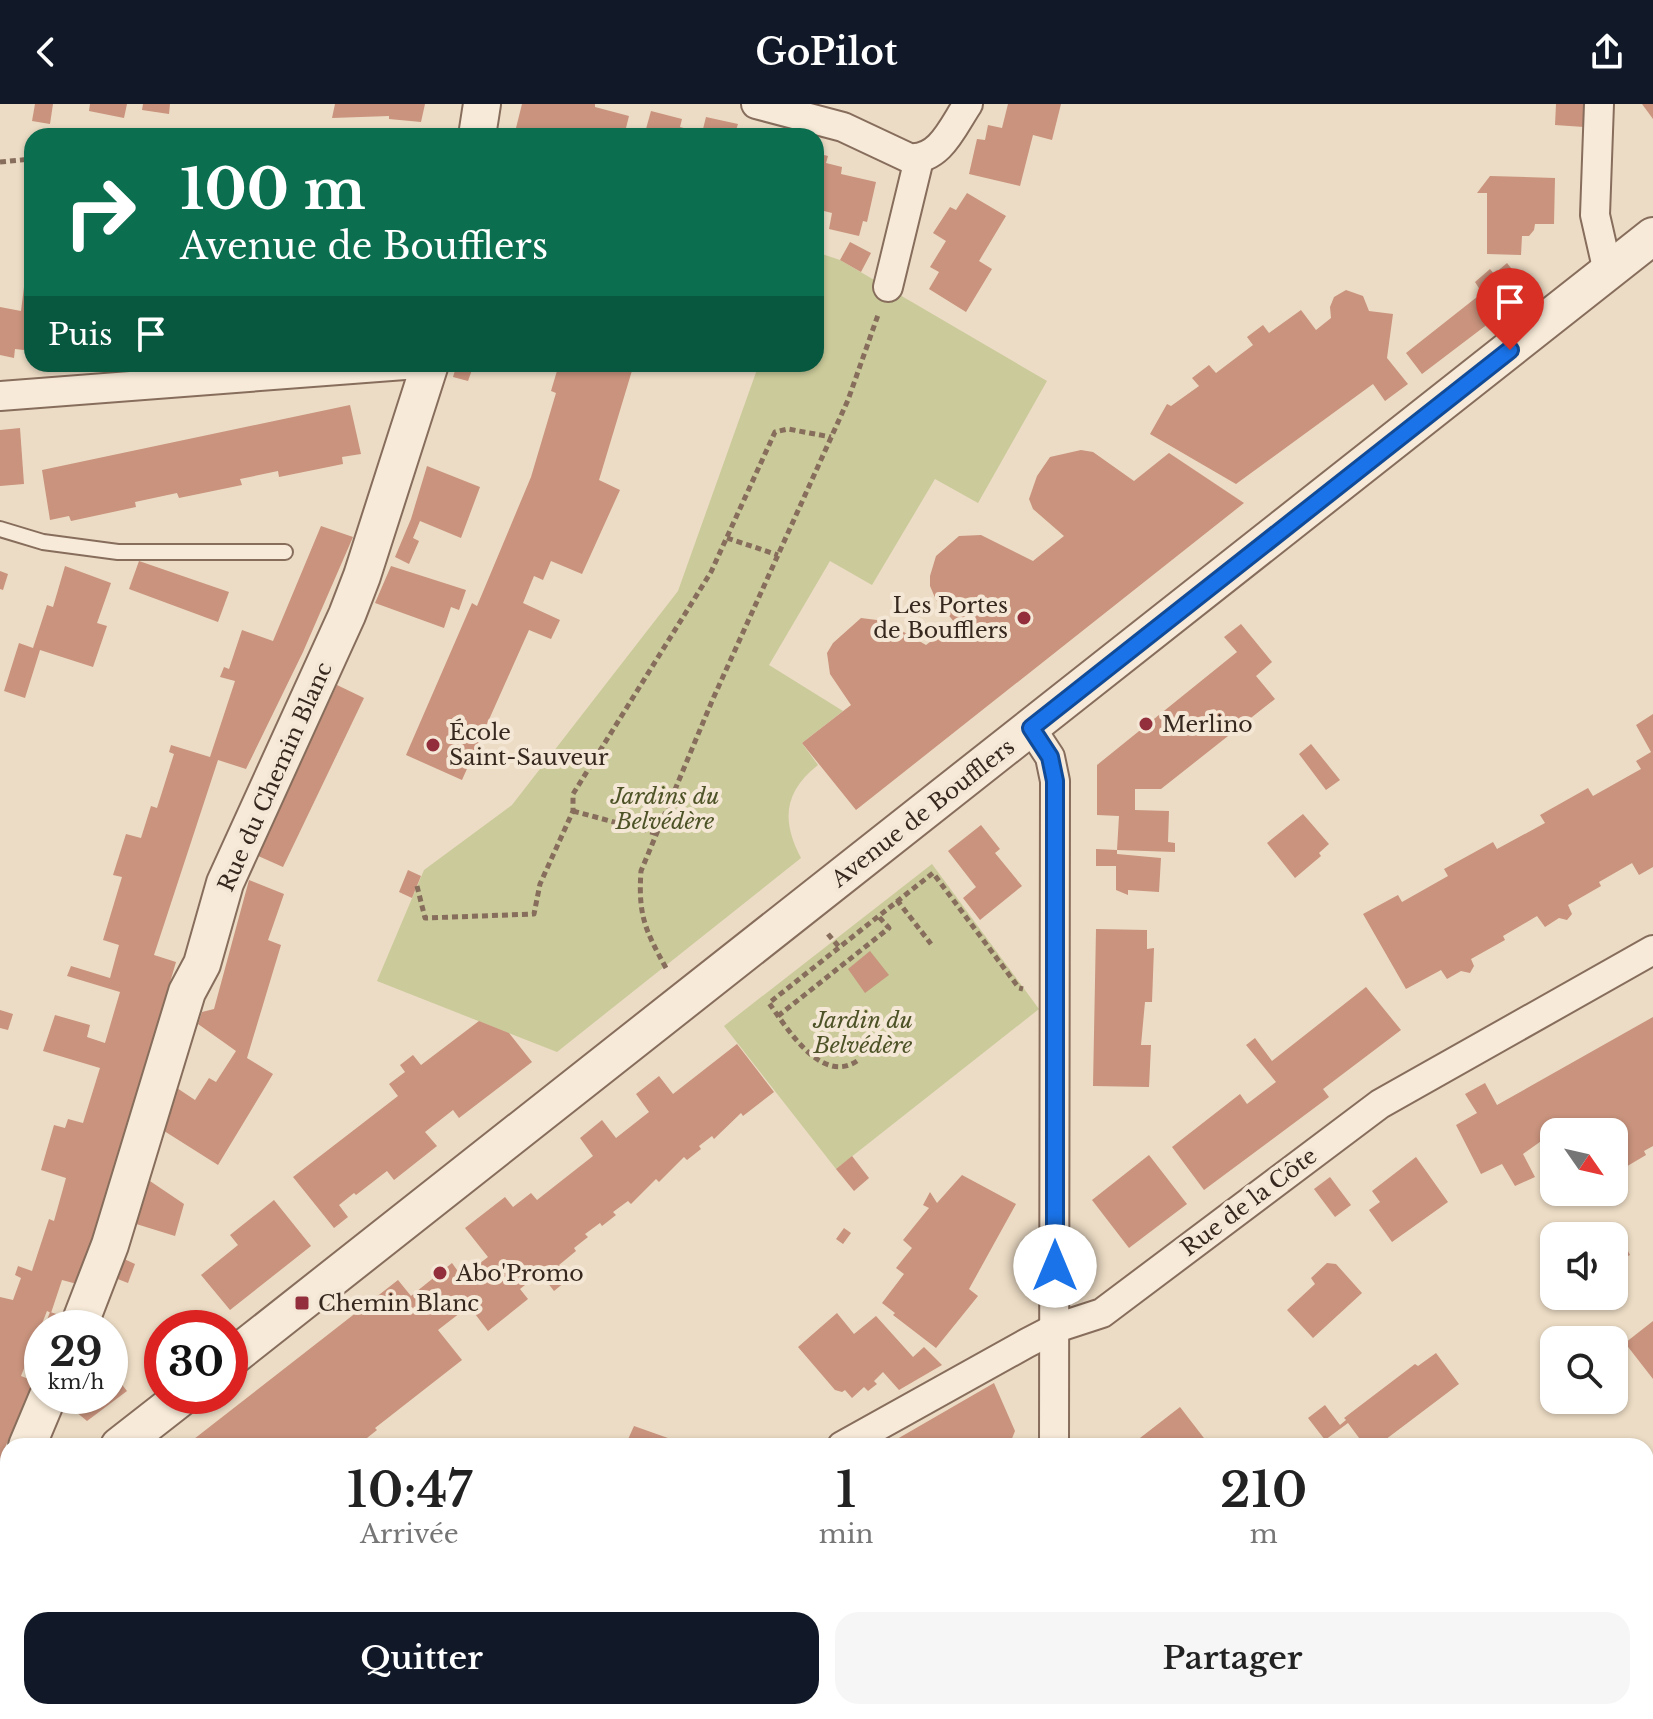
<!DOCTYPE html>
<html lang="fr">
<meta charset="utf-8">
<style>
:root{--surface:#fff;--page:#f6f6f6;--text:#222;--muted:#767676;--accent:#111827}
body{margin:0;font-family:"Libre Baskerville",serif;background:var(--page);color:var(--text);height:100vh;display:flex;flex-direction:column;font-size:30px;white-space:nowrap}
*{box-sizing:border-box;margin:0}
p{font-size:26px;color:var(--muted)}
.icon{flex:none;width:44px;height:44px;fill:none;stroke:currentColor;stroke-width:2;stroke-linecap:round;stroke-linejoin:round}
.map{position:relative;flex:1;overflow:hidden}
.side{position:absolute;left:0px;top:1334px;width:1654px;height:282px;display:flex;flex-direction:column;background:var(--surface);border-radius:24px 24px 0 0;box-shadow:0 2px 6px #0004}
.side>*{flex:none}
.top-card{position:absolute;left:24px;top:24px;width:800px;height:244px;border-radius:24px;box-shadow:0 2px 6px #0004;background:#0b6e4f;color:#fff;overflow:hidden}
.needle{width:52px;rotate:124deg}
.tools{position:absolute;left:1540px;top:1014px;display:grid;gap:16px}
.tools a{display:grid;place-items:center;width:88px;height:88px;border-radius:16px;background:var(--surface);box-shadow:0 2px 6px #0004;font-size:40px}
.speed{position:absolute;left:24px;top:1206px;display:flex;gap:16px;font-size:40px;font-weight:700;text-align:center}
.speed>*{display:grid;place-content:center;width:104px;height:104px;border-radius:50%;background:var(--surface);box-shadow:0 2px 6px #0004;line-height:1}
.speed small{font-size:20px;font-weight:400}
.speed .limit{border:12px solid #d22;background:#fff;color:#111}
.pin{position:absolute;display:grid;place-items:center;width:68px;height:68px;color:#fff;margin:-82px -34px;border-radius:50% 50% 50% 0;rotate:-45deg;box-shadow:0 0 8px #0007}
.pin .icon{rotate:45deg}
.me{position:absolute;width:88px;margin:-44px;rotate:0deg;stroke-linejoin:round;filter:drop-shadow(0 0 6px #0008)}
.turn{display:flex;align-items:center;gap:28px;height:168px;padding:0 24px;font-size:36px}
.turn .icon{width:104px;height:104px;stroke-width:2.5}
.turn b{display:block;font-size:56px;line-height:68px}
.then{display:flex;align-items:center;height:76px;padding:0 24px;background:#0003;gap:16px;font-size:30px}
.eta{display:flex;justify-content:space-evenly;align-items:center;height:136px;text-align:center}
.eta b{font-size:48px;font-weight:600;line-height:56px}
.primary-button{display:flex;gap:16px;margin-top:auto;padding:16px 24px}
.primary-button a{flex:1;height:92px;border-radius:24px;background:var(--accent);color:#fff;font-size:32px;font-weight:600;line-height:92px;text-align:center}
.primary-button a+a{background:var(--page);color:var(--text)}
header{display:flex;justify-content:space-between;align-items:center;height:104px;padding:0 24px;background:var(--accent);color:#fff;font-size:36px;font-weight:600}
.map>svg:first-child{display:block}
.green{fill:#caca9a}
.building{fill:#c9937d}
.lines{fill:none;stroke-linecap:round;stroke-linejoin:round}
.service-casing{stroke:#876d5c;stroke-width:18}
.minor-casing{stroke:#876d5c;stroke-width:32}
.tertiary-casing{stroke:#876d5c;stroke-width:40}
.path{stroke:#876d5c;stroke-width:5;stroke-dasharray:6 4;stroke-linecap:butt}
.service{stroke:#f7ead8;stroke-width:14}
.minor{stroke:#f7ead8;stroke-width:28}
.tertiary{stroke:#f7ead8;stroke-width:36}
.route-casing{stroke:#114b97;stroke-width:20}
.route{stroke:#1a73e8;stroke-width:14}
.poi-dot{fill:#932f3c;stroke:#f4e7d5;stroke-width:3}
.labels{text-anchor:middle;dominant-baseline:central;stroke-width:8;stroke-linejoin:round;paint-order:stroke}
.poi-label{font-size:22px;fill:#37281f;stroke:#f4e7d5;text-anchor:start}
.street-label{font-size:22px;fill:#37281f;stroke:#f4e7d5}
.park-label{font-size:22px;font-style:italic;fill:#4d5327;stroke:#f4e7d5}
</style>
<header><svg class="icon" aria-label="back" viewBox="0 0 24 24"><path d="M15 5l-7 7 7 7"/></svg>GoPilot<svg class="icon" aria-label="share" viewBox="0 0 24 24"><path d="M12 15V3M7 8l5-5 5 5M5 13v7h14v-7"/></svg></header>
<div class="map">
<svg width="1653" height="1615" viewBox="0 0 1653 1615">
<rect width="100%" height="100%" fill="#ecdcc5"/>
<!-- green -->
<g class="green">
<path d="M816 148 840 156 1047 277 978 399 935 375 872 481 830 457 769 561 843 607 802 639 818 661C784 688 781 716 801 754L557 948 377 877 424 766 512 701 678 487 759 260H816Z"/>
<polygon points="932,760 1039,905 836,1065 724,922"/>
<polygon points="1653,1497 1653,1615 1568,1615 1564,1608 1646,1608 1646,1506"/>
</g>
<!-- building -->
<g class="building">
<polygon points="35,0 53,0 50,20 32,17"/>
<polygon points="90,0 127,0 124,14 89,7"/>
<polygon points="143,0 170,0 169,10 142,6"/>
<polygon points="335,0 425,0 421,18 389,15 389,12 332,14"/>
<polygon points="522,0 595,0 595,3 629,12 624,32 534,32 515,28"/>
<polygon points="1008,0 1061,0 1052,36 1033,31 1020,82 969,70 977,35 985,36 988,21 1002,24"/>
<polygon points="1556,0 1585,0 1584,23 1555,21"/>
<polygon points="1642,0 1653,0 1653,15"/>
<polygon points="651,7 682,15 680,23 702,29 706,13 738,20 735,29 743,32 644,32"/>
<polygon points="816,49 828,52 826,59 842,63 841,70 876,78 867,118 863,117 859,132 829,125 832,109 816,105 818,91 816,90"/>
<polygon points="1490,72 1555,74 1554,120 1535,120 1534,126 1529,132 1522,132 1521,151 1487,150 1487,89 1477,89"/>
<polygon points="967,89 1006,112 979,157 992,165 966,208 929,185 939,168 930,163 946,137 933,129 950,103 956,106"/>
<polygon points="850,138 871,149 861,168 840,156"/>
<polygon points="1507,159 1530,188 1422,270 1406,249 1482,189 1475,178 1490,165 1494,170"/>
<polygon points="25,175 32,176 32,247 15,245 14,254 0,251 0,203 21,207"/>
<polygon points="1346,186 1363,192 1369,207 1393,210 1387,254 1408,280 1385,297 1373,280 1236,380 1150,330 1167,300 1171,302 1199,282 1192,274 1209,261 1216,269 1253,241 1247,233 1263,221 1269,229 1301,206 1316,226 1331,214 1330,203 1334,193"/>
<polygon points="457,260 474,260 468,277 453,273"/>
<polygon points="559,260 634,260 599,376 620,386 582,470 551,457 543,476 534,472 523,499 560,516 551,535 529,526 462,676 406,651 472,499 477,502 531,373 556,289 551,287"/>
<polygon points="350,301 361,350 342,353 343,360 279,373 278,367 240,375 242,381 179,394 177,389 135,398 136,403 71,417 69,412 50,416 42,366"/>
<polygon points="20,324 24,380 0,382 0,326"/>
<polygon points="1081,346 1093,348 1134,377 1169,349 1244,399 856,706 802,639 851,601 830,570 827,549 833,539 861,514 885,517 926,541 955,519 936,496 930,482 930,472 936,452 959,432 981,431 1033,457 1064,432 1033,405 1029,395 1037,372 1050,353"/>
<polygon points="427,362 480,383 461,434 420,417 413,434 419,437 409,460 395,453 411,415"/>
<polygon points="321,422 353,433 303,548 246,665 218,656 154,851 176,858 87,1160 77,1180 62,1176 51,1209 47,1207 21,1272 34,1277 0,1355 0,1193 13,1196 21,1174 15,1171 18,1162 32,1167 49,1115 54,1117 66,1074 41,1066 54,1021 65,1024 68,1015 83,1019 100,964 43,947 55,911 90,921 87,933 105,939 120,888 67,872 71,862 110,874 119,841 103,836 122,773 113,771 126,730 141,734 151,702 157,704 174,650 169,648 171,641 210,653 235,577 220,573 224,563 229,565 242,526 273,537"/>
<polygon points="139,457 229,488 218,518 129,485"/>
<polygon points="65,462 111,479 97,519 107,522 93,563 40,546 25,594 4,587 19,539 33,544 47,501 53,503"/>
<polygon points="391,462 466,486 459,506 451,503 444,524 375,499"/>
<polygon points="0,467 8,470 3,486 0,485"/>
<polygon points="1241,520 1272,558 1256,572 1275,595 1161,685 1135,685 1135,706 1169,707 1168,738 1175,739 1175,748 1117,746 1119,712 1097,711 1097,661 1237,548 1224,533"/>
<polygon points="337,581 364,594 283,763 256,751"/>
<polygon points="1653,610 1653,763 1639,771 1632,759 1599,778 1601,782 1568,801 1572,810 1567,816 1559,814 1545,823 1537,812 1503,832 1505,836 1471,855 1474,862 1470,869 1461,867 1447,875 1441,866 1406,885 1363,810 1398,791 1402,798 1448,772 1444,765 1493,738 1497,745 1545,719 1540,711 1588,684 1593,692 1641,665 1636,657 1651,648 1636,621"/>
<polygon points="1311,640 1340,676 1326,686 1299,650"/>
<polygon points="1303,710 1329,740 1319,749 1321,752 1295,774 1267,739"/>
<polygon points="981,721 1000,745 995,749 1022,782 980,816 963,794 976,783 948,747"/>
<polygon points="1096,745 1117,746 1117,750 1161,754 1159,788 1128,786 1128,791 1116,786 1116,762 1096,762"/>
<polygon points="408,766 421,772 412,794 399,788"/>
<polygon points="249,776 284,790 268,836 281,841 247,954 273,970 218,1061 161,1025 174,982 195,996 209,974 216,978 236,947 198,920 202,908 214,905"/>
<polygon points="1096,825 1147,826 1147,845 1154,844 1152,898 1145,898 1141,941 1151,941 1149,983 1093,982"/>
<polygon points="870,847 889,871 865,889 848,865"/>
<polygon points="1366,883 1401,926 1323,985 1329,993 1204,1086 1172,1043 1240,990 1247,1000 1276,978 1246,941 1255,934 1272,957"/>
<polygon points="0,906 13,910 8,926 0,924"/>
<polygon points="1653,913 1653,1042 1644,1047 1646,1051 1614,1070 1614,1028 1585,1028 1578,1016 1554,1028 1523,1050 1535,1073 1515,1082 1502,1060 1481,1070 1456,1021 1477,1009 1465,990 1485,979 1497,1001"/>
<polygon points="479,917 509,929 532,958 459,1014 453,1006 425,1028 437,1042 394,1076 387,1067 356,1091 354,1089 339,1101 348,1113 334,1124 293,1073 398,992 389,980 405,968 400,961 413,951 421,961"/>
<polygon points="737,940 774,988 743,1012 741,1009 714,1035 712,1032 699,1042 701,1045 687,1056 684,1053 659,1078 656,1075 631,1100 628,1097 613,1108 616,1111 602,1122 600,1119 585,1130 588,1133 574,1144 576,1147 559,1161 570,1174 554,1187 540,1169 520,1185 528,1195 488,1227 469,1202 438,1226 462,1256 375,1324 377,1326 357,1342 326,1342 323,1339 319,1342 185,1342 398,1176 411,1192 452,1159 462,1173 488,1153 465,1124 505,1093 513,1103 531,1089 537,1096 593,1052 580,1034 602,1016 616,1034 649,1008 636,990 659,972 673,990"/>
<polygon points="1149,1051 1187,1100 1129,1144 1092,1096"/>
<polygon points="852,1052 869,1074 854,1087 836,1065"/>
<polygon points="1416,1053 1448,1098 1392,1138 1369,1106 1380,1098 1372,1087"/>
<polygon points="962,1071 1016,1100 969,1185 978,1192 936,1244 893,1211 895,1209 882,1199 904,1170 896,1164 912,1144 903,1136 929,1104 923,1101 930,1088 937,1099"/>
<polygon points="1330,1073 1351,1101 1335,1113 1314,1085"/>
<polygon points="147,1075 184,1100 175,1132 133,1119"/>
<polygon points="274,1096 311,1142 230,1206 201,1171 238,1141 230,1131"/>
<polygon points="844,1124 851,1129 843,1140 836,1135"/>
<polygon points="1619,1130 1630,1151 1614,1159 1614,1133"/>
<polygon points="122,1154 135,1160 128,1179 115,1174"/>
<polygon points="1327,1159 1336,1160 1362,1189 1313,1234 1287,1206 1315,1180 1311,1174"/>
<polygon points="50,1208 63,1212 58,1224 44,1224"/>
<polygon points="837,1209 854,1230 876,1212 913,1253 924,1243 942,1261 899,1286 883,1268 874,1277 877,1280 868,1287 864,1283 852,1294 845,1286 842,1288 835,1286 798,1243"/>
<polygon points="1653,1217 1653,1275 1625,1239"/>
<polygon points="1436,1249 1459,1280 1377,1342 1365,1342 1348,1319 1325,1336 1308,1314 1325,1301 1340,1321 1346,1316 1344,1314 1415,1260 1418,1262"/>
<polygon points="110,1265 127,1287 87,1317 63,1297 66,1292 110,1292"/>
<polygon points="994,1279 1015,1327 1011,1337 1003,1342 885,1342"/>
<polygon points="1180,1303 1207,1338 1202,1342 1146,1342 1140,1334"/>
<polygon points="634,1322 682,1339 681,1342 625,1342"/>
<polygon points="21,1608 68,1608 66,1615 19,1615"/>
<polygon points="121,1608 144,1608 143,1614"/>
<polygon points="374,1608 408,1608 406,1615 372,1615"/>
<polygon points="632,1608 671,1608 666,1615 625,1615"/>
</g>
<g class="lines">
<defs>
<polyline id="service" points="0,425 43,438 118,448 285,448"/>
<g id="minor">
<path d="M756 0 843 23 909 54C940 57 953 22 968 0"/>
<polyline points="1599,0 1595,111 1608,168"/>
<polyline points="888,183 919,55"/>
<polyline points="0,292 418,260"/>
<polyline points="1031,624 1050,653 1055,677 1054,1342"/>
<polyline points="842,1342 1027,1239 1056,1224 1102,1209 1380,1000 1653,846"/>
<polyline points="468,1615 473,1608"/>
<polyline points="1050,1615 1050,1608"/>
</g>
<g id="tertiary">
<polyline points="477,32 482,0"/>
<polyline points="78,1224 110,1141 187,888 202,860 225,779 347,511 362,472 430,260"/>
<polyline points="230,1255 1653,132"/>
<polyline points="27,1342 48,1292"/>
<polyline points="119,1342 183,1292"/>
<polyline points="0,1435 8,1429"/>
<polyline points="0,1522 8,1470"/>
</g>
</defs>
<!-- service casing -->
<use href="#service" class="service-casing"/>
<!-- minor casing -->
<use href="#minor" class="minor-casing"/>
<!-- tertiary casing -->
<use href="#tertiary" class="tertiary-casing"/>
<!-- path -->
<g class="path">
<polyline points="0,58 32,55"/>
<polyline points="727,434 778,451"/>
<polyline points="573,707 655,729"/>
<polyline points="417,782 425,814 534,810 540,780 573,707 573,690 711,468 775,328 788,325 831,333"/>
<polyline points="897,796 931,840"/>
<polyline points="828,830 839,843"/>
<path d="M666 864C645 826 638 811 641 767L712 597 848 296 878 211"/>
<polyline points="778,912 889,824 878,812"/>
<path d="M857 957C821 981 787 924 769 899L933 769 1019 884 1023 885"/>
</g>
<!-- service -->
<use href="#service" class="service"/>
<!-- minor -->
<use href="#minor" class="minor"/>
<!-- tertiary -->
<use href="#tertiary" class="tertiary"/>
</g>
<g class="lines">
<defs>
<polyline id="route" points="1055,1162 1055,677 1050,653 1031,624 1510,246"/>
</defs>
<!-- route casing -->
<use href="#route" class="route-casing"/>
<!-- route -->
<use href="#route" class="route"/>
</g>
<!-- markers -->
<g class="poi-dot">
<circle cx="1024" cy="514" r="8"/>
<circle cx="1146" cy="620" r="8"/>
<circle cx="433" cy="641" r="8"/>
<circle cx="440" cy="1169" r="8"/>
<rect x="294" y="1191" width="16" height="16" rx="4"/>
</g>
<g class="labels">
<!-- poi labels -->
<g class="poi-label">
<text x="1008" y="501" text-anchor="end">Les Portes<tspan x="1008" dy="25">de Boufflers</tspan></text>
<text x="1162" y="620">Merlino</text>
<text x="449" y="628">École<tspan x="449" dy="25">Saint-Sauveur</tspan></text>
<text x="456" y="1169">Abo'Promo</text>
<text x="318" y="1199">Chemin Blanc</text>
</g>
<!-- street labels -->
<g class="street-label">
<text transform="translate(275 673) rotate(-66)">Rue du Chemin Blanc</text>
<text transform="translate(923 709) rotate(-38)">Avenue de Boufflers</text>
<text transform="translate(1249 1098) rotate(-37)">Rue de la Côte</text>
</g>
<!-- park labels -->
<g class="park-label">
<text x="665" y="692">Jardins du<tspan x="665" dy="25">Belvédère</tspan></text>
<text x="863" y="916">Jardin du<tspan x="863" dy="25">Belvédère</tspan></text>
</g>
</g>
</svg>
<div class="tools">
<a><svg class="needle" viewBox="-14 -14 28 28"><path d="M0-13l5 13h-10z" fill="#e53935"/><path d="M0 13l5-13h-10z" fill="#767676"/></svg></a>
<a><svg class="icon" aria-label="sound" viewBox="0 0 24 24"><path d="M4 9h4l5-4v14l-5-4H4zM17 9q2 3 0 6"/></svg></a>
<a><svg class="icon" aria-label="search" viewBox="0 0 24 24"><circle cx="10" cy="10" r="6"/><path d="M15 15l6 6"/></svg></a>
</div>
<div class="speed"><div>29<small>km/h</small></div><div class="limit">30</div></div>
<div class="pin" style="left:1510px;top:246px;background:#d93025"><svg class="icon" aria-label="arrive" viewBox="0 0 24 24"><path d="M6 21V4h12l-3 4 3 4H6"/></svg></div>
<svg class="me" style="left:1055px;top:1162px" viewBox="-20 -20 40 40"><circle r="19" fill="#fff"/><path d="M0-13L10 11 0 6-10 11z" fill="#1a73e8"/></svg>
<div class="top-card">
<div class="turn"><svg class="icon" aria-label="right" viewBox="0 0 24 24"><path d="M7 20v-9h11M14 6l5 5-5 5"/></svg><div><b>100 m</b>Avenue de Boufflers</div></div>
<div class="then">Puis<svg class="icon" aria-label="arrive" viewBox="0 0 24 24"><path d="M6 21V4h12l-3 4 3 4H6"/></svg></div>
</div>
<section class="side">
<div class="eta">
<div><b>10:47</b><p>Arrivée</p></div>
<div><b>1</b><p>min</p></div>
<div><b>210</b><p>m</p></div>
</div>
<div class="primary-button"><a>Quitter</a><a>Partager</a></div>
</section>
</div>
